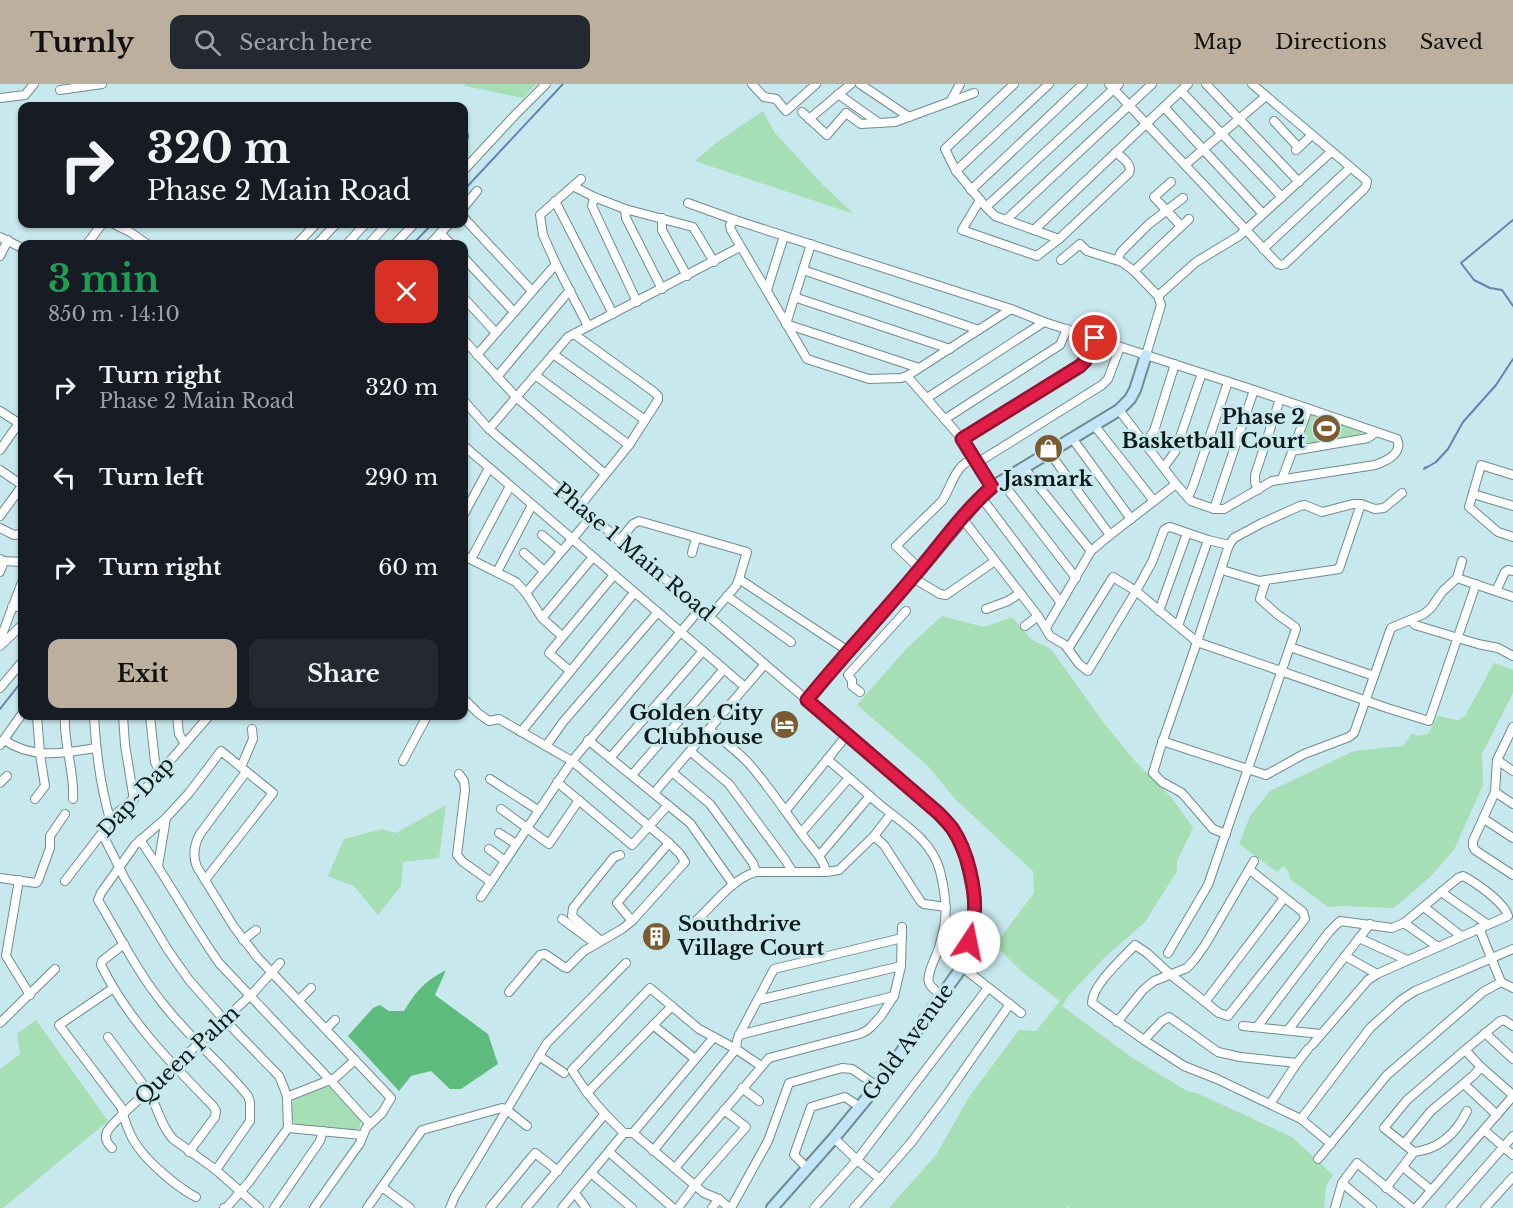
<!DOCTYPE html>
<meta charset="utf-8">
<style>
:root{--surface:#171b24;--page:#242831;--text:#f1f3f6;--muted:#9ea1a6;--accent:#bcaf9d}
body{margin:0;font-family:"Libre Baskerville",serif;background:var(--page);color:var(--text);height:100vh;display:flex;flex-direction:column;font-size:22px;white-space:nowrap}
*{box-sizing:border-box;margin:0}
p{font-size:20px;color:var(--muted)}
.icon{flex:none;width:33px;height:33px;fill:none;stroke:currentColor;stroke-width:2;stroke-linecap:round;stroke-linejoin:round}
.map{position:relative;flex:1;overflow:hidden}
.side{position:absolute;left:18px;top:156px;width:450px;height:480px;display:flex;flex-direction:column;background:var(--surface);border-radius:12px;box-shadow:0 2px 4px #0004}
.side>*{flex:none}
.guide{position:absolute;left:18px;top:18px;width:450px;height:126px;border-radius:12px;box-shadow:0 2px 4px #0004;background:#171b24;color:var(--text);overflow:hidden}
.pin{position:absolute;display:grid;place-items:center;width:51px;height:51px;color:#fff;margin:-26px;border:3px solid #fff;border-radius:50%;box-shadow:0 2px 6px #0007}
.me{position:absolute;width:66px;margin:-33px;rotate:11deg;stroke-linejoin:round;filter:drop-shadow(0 0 4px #0008)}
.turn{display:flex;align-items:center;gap:21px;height:126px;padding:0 30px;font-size:27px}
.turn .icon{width:78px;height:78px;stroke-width:2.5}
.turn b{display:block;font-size:42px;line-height:51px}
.round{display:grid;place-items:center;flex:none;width:63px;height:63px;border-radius:12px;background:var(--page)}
.summary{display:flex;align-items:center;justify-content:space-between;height:102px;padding:0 30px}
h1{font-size:36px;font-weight:800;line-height:45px;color:#1e9e55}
.primary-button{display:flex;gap:12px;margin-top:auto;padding:12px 30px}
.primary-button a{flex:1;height:69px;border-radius:12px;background:var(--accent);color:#111;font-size:24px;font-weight:800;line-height:69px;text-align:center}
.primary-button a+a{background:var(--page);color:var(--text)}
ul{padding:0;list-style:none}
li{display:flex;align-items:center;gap:18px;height:90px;padding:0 30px}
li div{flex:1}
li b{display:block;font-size:22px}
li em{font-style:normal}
header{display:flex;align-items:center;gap:36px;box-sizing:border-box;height:84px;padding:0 30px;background:var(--accent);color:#111}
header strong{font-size:28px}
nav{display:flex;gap:33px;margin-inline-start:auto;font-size:21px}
.search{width:420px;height:54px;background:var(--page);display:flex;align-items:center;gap:15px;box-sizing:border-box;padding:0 21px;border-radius:12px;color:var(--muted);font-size:22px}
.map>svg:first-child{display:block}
.green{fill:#a6deb5}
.forest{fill:#5cbb7d}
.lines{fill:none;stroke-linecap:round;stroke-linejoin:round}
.stream{stroke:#6582b0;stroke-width:2}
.street-casing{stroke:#6e8c91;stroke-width:10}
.secondary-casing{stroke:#6e8c91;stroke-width:14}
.street{stroke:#fff;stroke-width:8}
.secondary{stroke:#c2e6f8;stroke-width:10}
.route-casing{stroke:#92132f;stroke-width:15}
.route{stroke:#e11d48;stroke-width:10}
.labels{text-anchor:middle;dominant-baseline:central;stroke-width:6;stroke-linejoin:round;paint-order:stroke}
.poi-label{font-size:21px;font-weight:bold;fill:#0c181a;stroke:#c7e8ed;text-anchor:end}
.street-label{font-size:21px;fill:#0c181a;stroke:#c7e8ed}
</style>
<header>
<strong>Turnly</strong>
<div class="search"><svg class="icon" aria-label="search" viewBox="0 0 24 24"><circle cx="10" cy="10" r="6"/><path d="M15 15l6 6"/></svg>Search here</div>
<nav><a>Map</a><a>Directions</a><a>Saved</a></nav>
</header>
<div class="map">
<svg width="1513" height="1124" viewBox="0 0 1513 1124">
<rect width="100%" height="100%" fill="#c7e8ed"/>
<!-- green -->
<g class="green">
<polygon points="465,0 536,0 523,14 465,2"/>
<polygon points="763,27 775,49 824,102 854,130 695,77 716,59"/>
<polygon points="1309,328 1363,346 1359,352 1333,357 1297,361"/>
<polygon points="942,532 984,543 1012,533 1032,556 1051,565 1103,638 1134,676 1171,713 1193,744 1177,777 1177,787 1145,838 1106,872 1069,911 1062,922 1134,975 1187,1007 1197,1009 1292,1053 1333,1091 1326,1102 1324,1124 1069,1124 1067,1122 1066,1124 889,1124 936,1071 969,1013 1019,946 1036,947 1060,917 1021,887 995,861 1034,809 1033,787 956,716 927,681 857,621 906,565"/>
<polygon points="1494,579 1513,586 1513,609 1482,670 1483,701 1454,766 1430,793 1394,824 1342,822 1328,823 1290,795 1288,787 1283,782 1277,788 1239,760 1250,732 1270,707 1354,667 1403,662 1412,649 1418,652 1428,650 1438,632 1458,636 1465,632"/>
<polygon points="446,721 439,774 403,778 401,802 378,831 354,802 328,792 344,755 382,745 396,749"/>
<polygon points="36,936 108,1037 3,1124 0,1124 0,985 20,970 17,950"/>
<path d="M326 1000 330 1001 361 1036 359 1045C346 1051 311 1043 296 1041 290 1034 291 1021 295 1013Z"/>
</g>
<!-- forest -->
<path class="forest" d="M446 886 435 911 488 950 498 980 461 1005H450L431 987 411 992 399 1007 348 952 373 924 380 921 389 927H404C417 906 424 898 446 886Z"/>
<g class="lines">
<!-- stream -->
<g class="stream">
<polyline points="464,106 563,0"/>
<polyline points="1513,136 1461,179 1474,196 1490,204 1502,206 1513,222"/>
<polyline points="413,160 432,140"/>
<polyline points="1426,383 1424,385 1436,378 1448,365 1463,338 1496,301 1513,275"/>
<polyline points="0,625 22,597"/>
</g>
<defs>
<g id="street">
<polyline points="752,0 764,13 776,15 786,27 816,0"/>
<polyline points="860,0 909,33"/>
<polyline points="1109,0 1278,180 1281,181 1285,180 1364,105 1366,102 1367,97 1252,0"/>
<polyline points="1206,0 1299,98"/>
<polyline points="60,6 102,0"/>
<polyline points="1181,7 1282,113"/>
<polyline points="838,10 879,39"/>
<polyline points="0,14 25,11 34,0"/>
<polyline points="950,18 960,0"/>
<polyline points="1164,23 1263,130"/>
<polyline points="802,28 827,51 846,29 861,40 895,38 974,9"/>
<polyline points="809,35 851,0"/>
<polyline points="1274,37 1298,63"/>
<polyline points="464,52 464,53"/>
<polyline points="1296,66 1312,51"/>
<path d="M1116 68C1122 74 1133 80 1129 89L1059 155 995 132 986 123 1119 0"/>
<polyline points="1185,81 1266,12"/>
<polyline points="464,86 516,30 546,0"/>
<polyline points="956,87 1049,0"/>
<polyline points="581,95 540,131 543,151 556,180 588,242"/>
<polyline points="1171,98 1154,113 1181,142"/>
<polyline points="573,102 594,113 625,125 693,143 714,178"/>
<polyline points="971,106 1083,0"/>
<polyline points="594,113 592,122 637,218"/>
<polyline points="980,116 962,146 1037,172 1059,155"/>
<polyline points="555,117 613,230"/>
<path d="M688 119 735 136 1011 225 1044 238 1254 306 1397 355C1403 369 1387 377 1375 381L1272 397 1224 425H1214L1191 417 1176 400 1119 326"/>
<polyline points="464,123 477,107"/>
<polyline points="986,123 956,87 945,65 1014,0"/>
<polyline points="625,125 626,134 662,205"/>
<polyline points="464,134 532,207"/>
<polyline points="662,134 662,146 687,192"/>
<polyline points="735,136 730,141 731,146 807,275 869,295 901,294 907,292 1011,225"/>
<polyline points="1006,136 1152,0"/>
<polyline points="114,140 130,148 147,160"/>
<polyline points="1034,146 1188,0"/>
<polyline points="440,149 451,160"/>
<polyline points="0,153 22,164"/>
<polyline points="87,160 102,140"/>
<polyline points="297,160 316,140"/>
<polyline points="317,160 336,140"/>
<polyline points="347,160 365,140"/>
<polyline points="369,160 387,140"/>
<polyline points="395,160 414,140"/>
<polyline points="430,160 449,140"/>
<polyline points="811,160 786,240 919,284"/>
<polyline points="1263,165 1350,84"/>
<polyline points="0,172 8,156"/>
<polyline points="464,174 514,228"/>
<polyline points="1061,176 1080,160 1087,167 1122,178 1134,187 1158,212 1161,221 1146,271"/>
<polyline points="1117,176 1121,168 1149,140 1183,114"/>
<polyline points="803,186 979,246"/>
<polyline points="1134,187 1189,135"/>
<polyline points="767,206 784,152"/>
<polyline points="1158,212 1196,178 1239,152 1331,68"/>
<polyline points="794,213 950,265"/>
<polyline points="464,214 496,249"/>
<polyline points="574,250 654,308 658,312 658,316 629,361 579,423"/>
<polyline points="464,256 516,313 605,390"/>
<polyline points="553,270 645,336"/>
<polyline points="477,271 556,180"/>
<polyline points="535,291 629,361"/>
<polyline points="907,292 962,355 992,403"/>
<polyline points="497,293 570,206"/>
<polyline points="927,314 1044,238"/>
<polyline points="464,317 489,345 807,616"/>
<polyline points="0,327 22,341"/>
<polyline points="945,335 1060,261 1067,245"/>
<polyline points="1094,341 1154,417"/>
<polyline points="489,345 568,253 740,163"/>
<polyline points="1072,354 1131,435"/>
<polyline points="962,355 1080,282 1085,277 1095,254"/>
<polyline points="1145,359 1154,347 1175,280"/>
<polyline points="464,362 745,603"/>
<polyline points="0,366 19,339"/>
<polyline points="1292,367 1368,354 1376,348"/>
<polyline points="1049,368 1110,451"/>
<polyline points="977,379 1102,301 1108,295 1120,263"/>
<polyline points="1164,383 1175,368 1202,289"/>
<polyline points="1024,384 1091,467"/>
<polyline points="0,386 22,401"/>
<polyline points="1513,391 1481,381 1469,423 1498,448 1513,453"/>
<polyline points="1282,395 1308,325"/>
<polyline points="1002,398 1076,494"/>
<polyline points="1258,406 1255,398 1255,391 1280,315"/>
<polyline points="1473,410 1513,422"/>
<polyline points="981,413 1061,519"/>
<polyline points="1188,413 1193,402 1228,298"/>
<polyline points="1214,425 1254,306"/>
<polyline points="464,430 489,384"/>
<polyline points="0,432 22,402"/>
<polyline points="962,434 1038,532 1050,552 1065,561 1079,580 1088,587 1136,507 1113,493 1068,565"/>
<polyline points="0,444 14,451 22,450"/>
<polyline points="542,451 561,467"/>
<polyline points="1208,456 1229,461"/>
<polyline points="619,457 633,440 639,437 747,468 739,495 736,502 710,532"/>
<polyline points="524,469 544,487"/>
<polyline points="692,469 696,454"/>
<polyline points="464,472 516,498 526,509 542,534 562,552"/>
<polyline points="0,475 4,477 22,478"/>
<polyline points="471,475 510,402"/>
<path d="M920 485 896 462 942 417C949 407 953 390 962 382 965 379 970 376 974 374"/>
<polyline points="1222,486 1259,497 1339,485 1361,420"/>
<polyline points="0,488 4,477"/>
<polyline points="497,488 532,421"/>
<polyline points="913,494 940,510 946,511 995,477"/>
<polyline points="1457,494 1513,513"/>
<polyline points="739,495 848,567"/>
<polyline points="1496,507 1505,488 1508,486 1513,487"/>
<polyline points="526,509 591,433"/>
<polyline points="727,512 791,558"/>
<polyline points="12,523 22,523"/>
<polyline points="986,525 1008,517 1020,509"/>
<polyline points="1159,527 1187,449"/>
<polyline points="542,534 593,473"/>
<polyline points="1411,536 1415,541 1478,560 1498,564 1513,572"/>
<polyline points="1025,542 1038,532"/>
<path d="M1178 542 1208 456 1170 443 1167 444 1164 446 1152 478 1136 507C1156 524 1177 541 1197 558L1387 624 1429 637 1476 500"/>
<polyline points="1046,544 1091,467 1110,451 1176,400"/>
<polyline points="0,556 22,498"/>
<polyline points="0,562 22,541"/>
<polyline points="1290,563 1374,592"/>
<polyline points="570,587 549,569 614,491"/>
<polyline points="0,604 22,578"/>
<polyline points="860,608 852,602 852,596 848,591 906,527"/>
<polyline points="464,615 478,629 489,637 499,635 572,677 669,759 680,770 685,778 632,837 622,845 584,867 567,884 564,883 545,870 540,871 509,908"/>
<path d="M65 632C63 660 75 687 73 715"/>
<path d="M94 632C96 667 100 701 110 735"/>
<polyline points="123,632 125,661 134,716"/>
<polyline points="150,632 155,678 160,689"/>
<polyline points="177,632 179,650 185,660"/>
<polyline points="1513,643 1497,676 1495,708 1473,757 1473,762 1475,766 1513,791"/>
<path d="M709 645C723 657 739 668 751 682 769 703 785 727 801 749 810 762 823 773 826 788"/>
<polyline points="521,648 634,509"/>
<path d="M4 656C34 676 63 669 96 664"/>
<polyline points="588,656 690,739 733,800"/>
<polyline points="1162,657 1266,691 1304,670 1349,653 1354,649 1391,544 1424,530 1431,524 1442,508 1457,494 1462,477"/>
<polyline points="0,661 22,630"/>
<polyline points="546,662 563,638 658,528"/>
<polyline points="690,667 729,700 786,777 792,787"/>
<polyline points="610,674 703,567"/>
<path d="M827 675C845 690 862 705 879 720 902 739 932 756 940 787 944 803 947 820 945 837 944 846 941 855 939 864 936 873 926 890 929 899 931 904 938 908 942 912"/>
<polyline points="1497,676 1513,687"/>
<polyline points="403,677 427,632"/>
<polyline points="241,683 253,655 252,645"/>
<path d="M246 688 200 750C194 761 192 771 197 783L234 843 258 874 391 1014 382 1029 366 1044 360 1059 314 1124"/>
<polyline points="672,688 710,720 753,779 756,788"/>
<polyline points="459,690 464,697 465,706 457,771 463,778 491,798"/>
<polyline points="632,691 724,585"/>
<polyline points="490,695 538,726"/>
<polyline points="557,698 632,761 668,721"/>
<polyline points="0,699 7,692"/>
<polyline points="1495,708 1513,720"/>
<polyline points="654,709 765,580"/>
<polyline points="35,715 45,702 40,670 37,632"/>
<polyline points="501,725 549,760 579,716"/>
<polyline points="786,726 847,651"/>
<polyline points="1484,735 1513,754"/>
<polyline points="102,749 125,795 168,866 189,896 219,930 279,992 284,1004 287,1013 288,1044 249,1098 227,1123 224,1124"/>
<polyline points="499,749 516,760"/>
<polyline points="801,749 849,694"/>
<polyline points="1226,750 1213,745 1182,709 1162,698 1153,689 1161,662 1197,558 1229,461 1234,454 1262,439 1300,422 1305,421 1322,428 1353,420 1361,420 1375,425 1384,424 1402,409"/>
<polyline points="874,752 884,761 921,818 924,820 946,823"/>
<path d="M140 756C168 796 191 839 219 879L330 996 369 1039"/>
<polyline points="489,765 505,777"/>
<polyline points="819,772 870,712"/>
<polyline points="158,782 166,734"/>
<path d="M1250 786 1303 828 1305 835 1228 932 1219 929 1171 891 1147 869 1135 861C1123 874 1092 901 1092 919L1144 956 1184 982 1217 995 1301 1035 1331 1060"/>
<polyline points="0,794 36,799 38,797 50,764 50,752 65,730"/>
<polyline points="19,796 6,872 30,911"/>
<path d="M205 796 273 709 221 667 189 709 166 734 135 761 101 809 98 816C119 851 138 889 164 921 190 954 222 980 248 1012L250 1018V1037L216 1086"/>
<polyline points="65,797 102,749 110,735 149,701 209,632"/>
<polyline points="1441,808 1487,840"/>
<polyline points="481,813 572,677 700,525"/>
<polyline points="1424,823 1461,852"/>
<polyline points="562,835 596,860"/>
<path d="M697 836C715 819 732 795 756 788H826L839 786 874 752 891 730"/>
<polyline points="632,837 617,819 669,759"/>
<polyline points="1404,839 1438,863"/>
<polyline points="1479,844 1501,898 1513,904"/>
<polyline points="1359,854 1407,876"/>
<polyline points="243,856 256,846"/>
<polyline points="601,857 572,832 573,824 614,773 620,771"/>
<path d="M124 860 102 877 101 881C128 936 171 979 213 1022L216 1027 215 1033 189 1068"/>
<polyline points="1168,869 1208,801 1296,545 1295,543 1277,530 1260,515 1266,496"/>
<polyline points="1345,872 1377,890"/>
<polyline points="962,883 1021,929"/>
<path d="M112 905 59 941 121 1023C125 1037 129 1051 138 1063 149 1079 178 1104 196 1113"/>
<polyline points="299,916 311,904"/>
<polyline points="758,916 901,882"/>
<polyline points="1205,918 1284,814"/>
<polyline points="1117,938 1143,906 1154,897 1187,884 1195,875 1205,861 1254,777"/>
<polyline points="0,939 55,885"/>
<polyline points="653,941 695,975"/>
<polyline points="1243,942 1321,950"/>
<path d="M1257 943 1329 848 1340 837 1392 844 1404 839 1458 794 1463 792C1475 798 1504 818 1508 832L1377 890 1368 896 1312 961"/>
<polyline points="326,945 335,936"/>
<polyline points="1288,946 1370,840"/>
<polyline points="1485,949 1513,975"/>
<polyline points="739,951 894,912"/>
<path d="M108 953 148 1007C158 1023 160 1041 173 1055L216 1086 259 1124"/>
<polyline points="1144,956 1162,937 1169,933 1218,968 1240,973 1297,979"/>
<polyline points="1465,966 1500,937 1504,936 1513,942"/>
<polyline points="539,972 564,989"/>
<polyline points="1464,1000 1497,1031"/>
<polyline points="742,1004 759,1017"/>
<polyline points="587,1009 672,922"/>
<polyline points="287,1013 335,994 355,976"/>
<polyline points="1270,1020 1297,979 1308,965"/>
<polyline points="1301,1035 1370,944 1401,916 1415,907 1513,865"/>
<polyline points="288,1044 362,1051"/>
<polyline points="1484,1046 1513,1071"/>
<polyline points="633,1049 714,953"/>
<polyline points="834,1054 857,1076 880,1095"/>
<polyline points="1404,1060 1431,1027 1474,991 1481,983"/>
<path d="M112 1064C97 1050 113 1041 123 1030L254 908 280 879"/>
<polyline points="653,1067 736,965 737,957 739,951 774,885 902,854"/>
<polyline points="609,1068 673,1124"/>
<polyline points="1414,1068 1384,1044 1407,1016 1465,966 1481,983 1513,1011"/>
<polyline points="1318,1075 1387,991 1483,908 1501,898"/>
<polyline points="1403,1083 1431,1106"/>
<polyline points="675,1084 769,974 860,950 866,947 871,943 881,932 894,912 901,882 902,843"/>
<polyline points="807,1084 794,1071 811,1023 845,1013 860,1023"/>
<polyline points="591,1089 632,1124"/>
<polyline points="1342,1099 1372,1124"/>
<polyline points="382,1103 410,1124"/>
<path d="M1386 1104 1414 1068C1440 1065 1456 1050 1467 1027"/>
<polyline points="575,1109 586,1124"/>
<polyline points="274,1124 320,1057 323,1047"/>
<polyline points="367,1124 422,1046 502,1024 507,1026 527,1042"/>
<polyline points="450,1124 455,1112 547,959 626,879"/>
<polyline points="490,1124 535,1069 558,1087"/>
<polyline points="526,1124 604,1031"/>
<polyline points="562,1124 624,1049"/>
<polyline points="678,1124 695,1101 746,1043 724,1026"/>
<polyline points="712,1124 719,1115"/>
<path d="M729 1124 719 1115 704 1109 633 1049H624C602 1028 588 1012 572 986L650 904 699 945 736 965 761 982"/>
<polyline points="731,1124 768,1057 789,999 842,984 852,985 877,1002"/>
<polyline points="814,1124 857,1076 988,904"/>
<polyline points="854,1124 910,1060 943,1016 1010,920"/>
<polyline points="1335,1124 1342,1099 1357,1079 1412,1124"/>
<polyline points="1416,1124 1513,1012"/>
<polyline points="1450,1124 1513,1052"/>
<polyline points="1485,1124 1513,1093"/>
</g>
<polyline id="secondary" points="772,1124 834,1054 877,1002 962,883 974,836 975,816 966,773 959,757 952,744 936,727 807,616 848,567 913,494 981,413 992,403 1119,326 1130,315 1135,306 1146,271"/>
</defs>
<!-- street casing -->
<use href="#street" class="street-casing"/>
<!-- secondary casing -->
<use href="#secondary" class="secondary-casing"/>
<!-- street -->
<use href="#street" class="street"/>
<!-- secondary -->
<use href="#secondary" class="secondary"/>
</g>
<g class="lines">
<defs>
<path id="route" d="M969 858C970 850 973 843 974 835 977 808 968 767 952 744 947 738 942 732 936 727L807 616C841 574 878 535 913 493 939 463 962 429 992 403L962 355 1080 282 1085 277 1095 254"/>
</defs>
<!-- route casing -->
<use href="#route" class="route-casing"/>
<!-- route -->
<use href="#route" class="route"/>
</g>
<!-- icons -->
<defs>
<symbol id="stadium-disc" viewBox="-11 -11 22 22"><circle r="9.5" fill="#7b5b31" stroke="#c7e8ed"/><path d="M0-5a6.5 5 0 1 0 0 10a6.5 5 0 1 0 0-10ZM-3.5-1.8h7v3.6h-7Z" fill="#fff"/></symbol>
<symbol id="shop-disc" viewBox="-11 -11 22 22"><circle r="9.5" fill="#7b5b31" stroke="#c7e8ed"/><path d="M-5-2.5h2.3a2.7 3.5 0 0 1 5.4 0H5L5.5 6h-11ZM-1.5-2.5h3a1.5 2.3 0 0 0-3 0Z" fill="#fff"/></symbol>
<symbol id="hotel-disc" viewBox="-11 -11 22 22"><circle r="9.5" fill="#7b5b31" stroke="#c7e8ed"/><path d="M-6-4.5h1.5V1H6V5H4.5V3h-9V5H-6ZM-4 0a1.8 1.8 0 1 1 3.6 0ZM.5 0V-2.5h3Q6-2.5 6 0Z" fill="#fff"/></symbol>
<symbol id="building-disc" viewBox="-11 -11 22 22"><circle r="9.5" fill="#7b5b31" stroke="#c7e8ed"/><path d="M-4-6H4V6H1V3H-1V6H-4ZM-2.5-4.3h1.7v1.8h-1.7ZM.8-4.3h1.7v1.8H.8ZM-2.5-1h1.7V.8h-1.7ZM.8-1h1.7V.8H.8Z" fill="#fff"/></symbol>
</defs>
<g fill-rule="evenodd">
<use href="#stadium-disc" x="1310" y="328" width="33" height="33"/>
<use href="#shop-disc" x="1032" y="348" width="33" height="33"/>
<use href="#hotel-disc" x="768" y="624" width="33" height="33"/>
<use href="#building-disc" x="640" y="836" width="33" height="33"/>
</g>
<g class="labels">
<!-- poi labels -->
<g class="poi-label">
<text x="1305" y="333">Phase 2<tspan x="1305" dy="24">Basketball Court</tspan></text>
<text x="1048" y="395" text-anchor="middle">Jasmark</text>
<text x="763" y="629">Golden City<tspan x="763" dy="24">Clubhouse</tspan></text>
<text x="678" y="840" text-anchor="start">Southdrive<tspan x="678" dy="24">Village Court</tspan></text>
</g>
<!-- street labels -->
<g class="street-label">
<text transform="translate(634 468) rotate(40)">Phase 1 Main Road</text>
<text transform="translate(136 713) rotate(-47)">Dap~Dap</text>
<text transform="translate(908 958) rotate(-54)">Gold Avenue</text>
<text transform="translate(187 971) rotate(-43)">Queen Palm</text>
</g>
</g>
</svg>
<div class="pin" style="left:1095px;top:254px;background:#d93025"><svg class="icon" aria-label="arrive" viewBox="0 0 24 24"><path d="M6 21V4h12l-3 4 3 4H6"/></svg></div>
<svg class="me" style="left:969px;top:858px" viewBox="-20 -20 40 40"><circle r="19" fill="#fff"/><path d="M0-13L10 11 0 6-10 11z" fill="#e11d48"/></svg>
<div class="guide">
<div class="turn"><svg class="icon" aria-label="right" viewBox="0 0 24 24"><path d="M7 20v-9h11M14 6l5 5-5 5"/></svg><div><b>320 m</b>Phase 2 Main Road</div></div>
</div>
<section class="side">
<div class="summary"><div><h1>3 min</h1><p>850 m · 14:10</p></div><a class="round" style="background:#d93025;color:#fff"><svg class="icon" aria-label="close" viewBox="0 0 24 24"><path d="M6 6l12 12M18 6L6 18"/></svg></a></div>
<ul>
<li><svg class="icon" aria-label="right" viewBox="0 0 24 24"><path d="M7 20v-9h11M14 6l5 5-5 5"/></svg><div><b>Turn right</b><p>Phase 2 Main Road</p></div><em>320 m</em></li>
<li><svg class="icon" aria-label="left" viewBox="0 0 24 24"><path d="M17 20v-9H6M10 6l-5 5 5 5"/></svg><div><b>Turn left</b></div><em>290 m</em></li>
<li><svg class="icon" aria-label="right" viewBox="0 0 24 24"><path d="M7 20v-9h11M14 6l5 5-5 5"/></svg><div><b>Turn right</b></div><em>60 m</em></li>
</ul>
<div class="primary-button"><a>Exit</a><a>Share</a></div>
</section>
</div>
